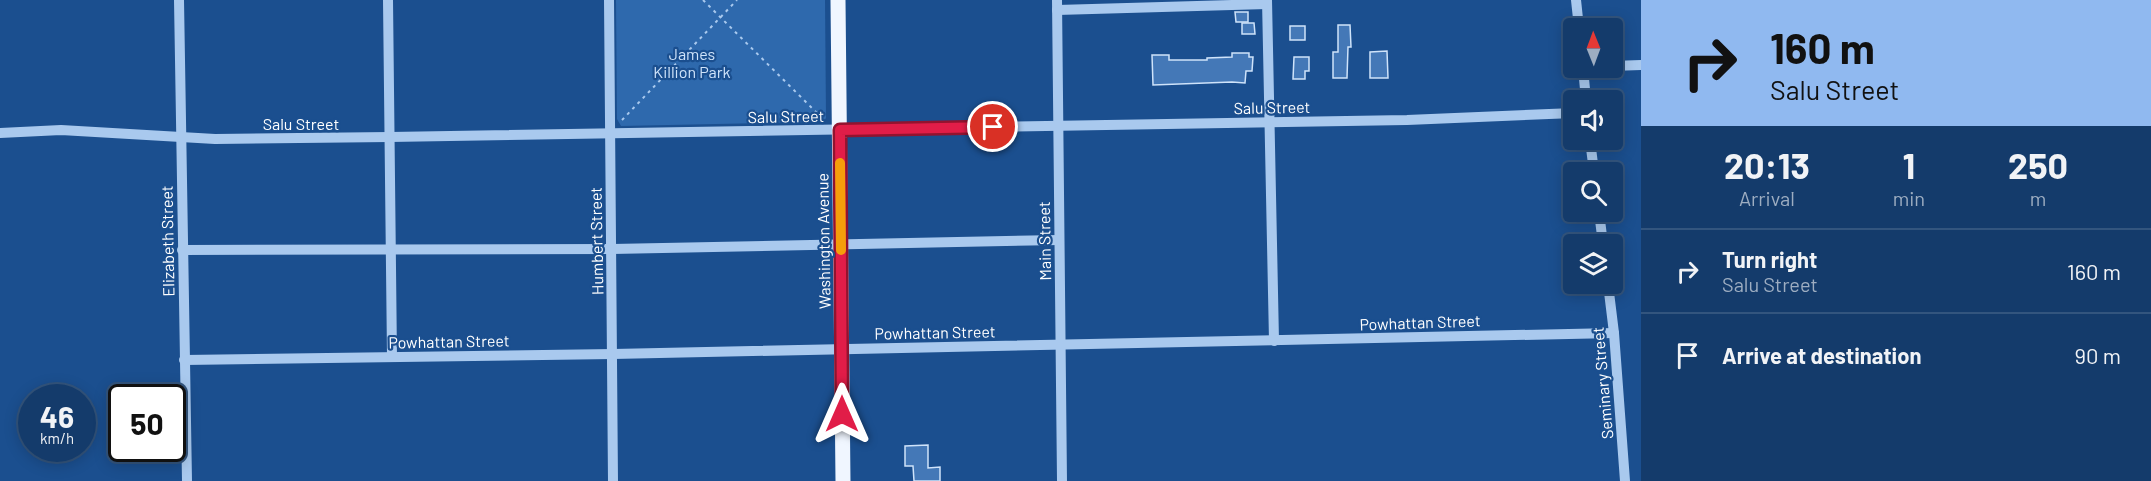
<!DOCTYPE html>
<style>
:root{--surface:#143b6b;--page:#1d4271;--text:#f1f3f6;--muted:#9dadc1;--line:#33557e}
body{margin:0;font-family:Barlow,sans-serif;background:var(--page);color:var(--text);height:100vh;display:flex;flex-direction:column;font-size:22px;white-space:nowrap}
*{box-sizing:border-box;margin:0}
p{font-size:20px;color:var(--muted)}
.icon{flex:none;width:33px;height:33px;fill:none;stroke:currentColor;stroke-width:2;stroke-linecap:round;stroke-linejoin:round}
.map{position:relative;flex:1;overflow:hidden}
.side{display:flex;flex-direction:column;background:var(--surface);width:510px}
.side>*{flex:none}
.top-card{background:#90b9f0;color:#111;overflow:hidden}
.needle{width:39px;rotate:359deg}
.fabs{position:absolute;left:1563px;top:18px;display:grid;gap:12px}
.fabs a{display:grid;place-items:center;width:60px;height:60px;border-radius:6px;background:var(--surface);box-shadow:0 3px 15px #0003,0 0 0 2px var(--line);font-size:30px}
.speed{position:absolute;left:18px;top:384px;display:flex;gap:12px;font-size:30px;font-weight:700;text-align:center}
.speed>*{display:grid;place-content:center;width:78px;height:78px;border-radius:50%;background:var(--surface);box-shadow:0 3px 15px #0003,0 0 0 2px var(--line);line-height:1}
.speed small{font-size:15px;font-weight:400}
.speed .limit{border:3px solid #111;border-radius:9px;background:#fff;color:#111}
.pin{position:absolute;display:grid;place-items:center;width:51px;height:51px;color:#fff;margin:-26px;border:3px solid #fff;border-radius:50%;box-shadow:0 2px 6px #0007}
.me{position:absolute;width:66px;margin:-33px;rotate:0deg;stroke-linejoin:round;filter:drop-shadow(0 0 4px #0008)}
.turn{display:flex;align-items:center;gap:21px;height:126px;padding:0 30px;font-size:27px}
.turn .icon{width:78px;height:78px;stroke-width:2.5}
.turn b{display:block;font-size:42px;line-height:51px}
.eta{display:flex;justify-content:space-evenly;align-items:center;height:102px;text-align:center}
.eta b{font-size:36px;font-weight:700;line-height:42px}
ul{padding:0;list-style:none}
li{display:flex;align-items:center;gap:18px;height:84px;padding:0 30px;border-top:2px solid var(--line)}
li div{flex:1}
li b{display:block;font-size:22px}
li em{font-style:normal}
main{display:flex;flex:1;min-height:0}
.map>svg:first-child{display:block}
.green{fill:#2e69ad}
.building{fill:#4478b7;stroke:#cfe3fa;stroke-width:1.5}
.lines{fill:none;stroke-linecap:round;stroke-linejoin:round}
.path{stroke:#a9c9ee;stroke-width:2;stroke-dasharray:3 4.5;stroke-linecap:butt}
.minor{stroke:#a9c9ee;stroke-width:10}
.major{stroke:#f0f6ff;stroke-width:15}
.route-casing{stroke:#92132f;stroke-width:15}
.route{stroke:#e11d48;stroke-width:10}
.slow{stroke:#f59e0b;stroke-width:10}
.labels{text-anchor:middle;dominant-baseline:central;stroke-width:4.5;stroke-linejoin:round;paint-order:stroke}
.park-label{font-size:16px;fill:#cfe3fa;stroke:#1b4f8f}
.street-label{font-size:16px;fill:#fff;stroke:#1b4f8f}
</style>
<main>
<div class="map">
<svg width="1641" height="481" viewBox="0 0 1641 481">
<rect width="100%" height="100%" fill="#1b4f8f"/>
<!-- green -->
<polygon class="green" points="616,0 825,0 826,118 824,121 816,122 621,126 617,119"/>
<!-- building -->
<g class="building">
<polygon points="1235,12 1248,12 1248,22 1236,22"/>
<polygon points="1242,23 1254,23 1255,34 1242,34"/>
<polygon points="1338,25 1350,25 1351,47 1348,47 1347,78 1333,78 1333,52 1338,52"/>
<rect x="1290" y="26" width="15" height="14"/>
<polygon points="1387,51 1388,78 1370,78 1370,52"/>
<polygon points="1232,53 1249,53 1249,57 1253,57 1252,71 1246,71 1245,83 1232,82 1153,85 1152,55 1169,55 1169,60 1207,60 1207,58 1232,57"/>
<polygon points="1294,57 1309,57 1309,71 1305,71 1305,79 1293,79"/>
<polygon points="928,445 928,468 940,467 940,481 914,481 913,466 905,466 905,446"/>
</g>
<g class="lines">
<!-- path -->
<g class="path">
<polyline points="703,0 817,113 820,120"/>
<polyline points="622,120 737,0"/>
</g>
<!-- minor -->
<g class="minor">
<polyline points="179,0 187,481"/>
<polyline points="388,0 392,357"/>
<polyline points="609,0 613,481"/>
<polyline points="1057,0 1062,481"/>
<polyline points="1267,0 1274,341"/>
<polyline points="1576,0 1579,28"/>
<polyline points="1057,10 1267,4"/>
<polyline points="1612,66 1641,65"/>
<polyline points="1583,68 1586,100"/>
<polyline points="0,133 61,130 215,139 390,137 1407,120 1574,113"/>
<polyline points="1590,140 1594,172"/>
<polyline points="1599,212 1603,244"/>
<polyline points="182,250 612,249 1059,240"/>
<polyline points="1608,284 1614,333 1625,481"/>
<polyline points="184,360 613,354 1614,333"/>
</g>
<!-- major -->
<polyline class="major" points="838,0 843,481"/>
</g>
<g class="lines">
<defs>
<polyline id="route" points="842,414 840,130 993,127"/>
</defs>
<!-- route casing -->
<use href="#route" class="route-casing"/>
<!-- route -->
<use href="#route" class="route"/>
<!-- slow -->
<polyline class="slow" points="840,163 841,250"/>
</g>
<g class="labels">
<!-- park labels -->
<g class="park-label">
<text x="692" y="53">James<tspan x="692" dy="18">Killion Park</tspan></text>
</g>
<!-- street labels -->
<g class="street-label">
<text transform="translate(1272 107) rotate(-1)">Salu Street</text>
<text transform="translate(786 116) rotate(-1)">Salu Street</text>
<text x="301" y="123">Salu Street</text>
<text transform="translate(167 241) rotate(-91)">Elizabeth Street</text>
<text transform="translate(596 241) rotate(-91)">Humbert Street</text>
<text transform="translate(823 241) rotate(-91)">Washington Avenue</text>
<text transform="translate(1044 241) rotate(-91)">Main Street</text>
<text transform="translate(1420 322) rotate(-2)">Powhattan Street</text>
<text transform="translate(935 332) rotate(-1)">Powhattan Street</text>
<text transform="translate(449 341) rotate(-1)">Powhattan Street</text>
<text transform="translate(1602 383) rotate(-95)">Seminary Street</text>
</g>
</g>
</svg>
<div class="fabs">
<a><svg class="needle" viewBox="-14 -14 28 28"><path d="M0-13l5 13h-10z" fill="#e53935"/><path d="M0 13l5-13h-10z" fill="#9dadc1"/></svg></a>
<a><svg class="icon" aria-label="sound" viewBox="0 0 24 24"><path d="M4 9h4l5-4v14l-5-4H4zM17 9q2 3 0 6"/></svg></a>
<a><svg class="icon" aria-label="search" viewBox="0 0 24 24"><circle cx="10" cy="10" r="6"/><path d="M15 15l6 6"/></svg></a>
<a><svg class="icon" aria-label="layers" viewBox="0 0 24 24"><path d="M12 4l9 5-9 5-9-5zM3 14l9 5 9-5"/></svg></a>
</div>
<div class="speed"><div>46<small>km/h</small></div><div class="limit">50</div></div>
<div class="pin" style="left:993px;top:127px;background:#d93025"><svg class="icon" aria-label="arrive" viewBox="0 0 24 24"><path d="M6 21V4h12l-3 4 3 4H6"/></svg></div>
<svg class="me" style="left:842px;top:414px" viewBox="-20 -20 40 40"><path d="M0-17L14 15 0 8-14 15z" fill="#e11d48" stroke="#fff" stroke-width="4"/></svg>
</div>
<section class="side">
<div class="top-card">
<div class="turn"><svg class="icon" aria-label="right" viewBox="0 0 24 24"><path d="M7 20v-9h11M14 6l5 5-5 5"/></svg><div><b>160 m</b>Salu Street</div></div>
</div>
<div class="eta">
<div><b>20:13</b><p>Arrival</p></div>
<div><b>1</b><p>min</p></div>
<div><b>250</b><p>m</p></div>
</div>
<ul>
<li><svg class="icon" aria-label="right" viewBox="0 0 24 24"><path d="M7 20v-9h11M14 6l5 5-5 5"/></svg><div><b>Turn right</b><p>Salu Street</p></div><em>160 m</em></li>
<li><svg class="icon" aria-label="arrive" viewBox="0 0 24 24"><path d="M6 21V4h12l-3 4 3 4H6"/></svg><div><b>Arrive at destination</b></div><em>90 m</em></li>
</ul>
</section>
</main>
